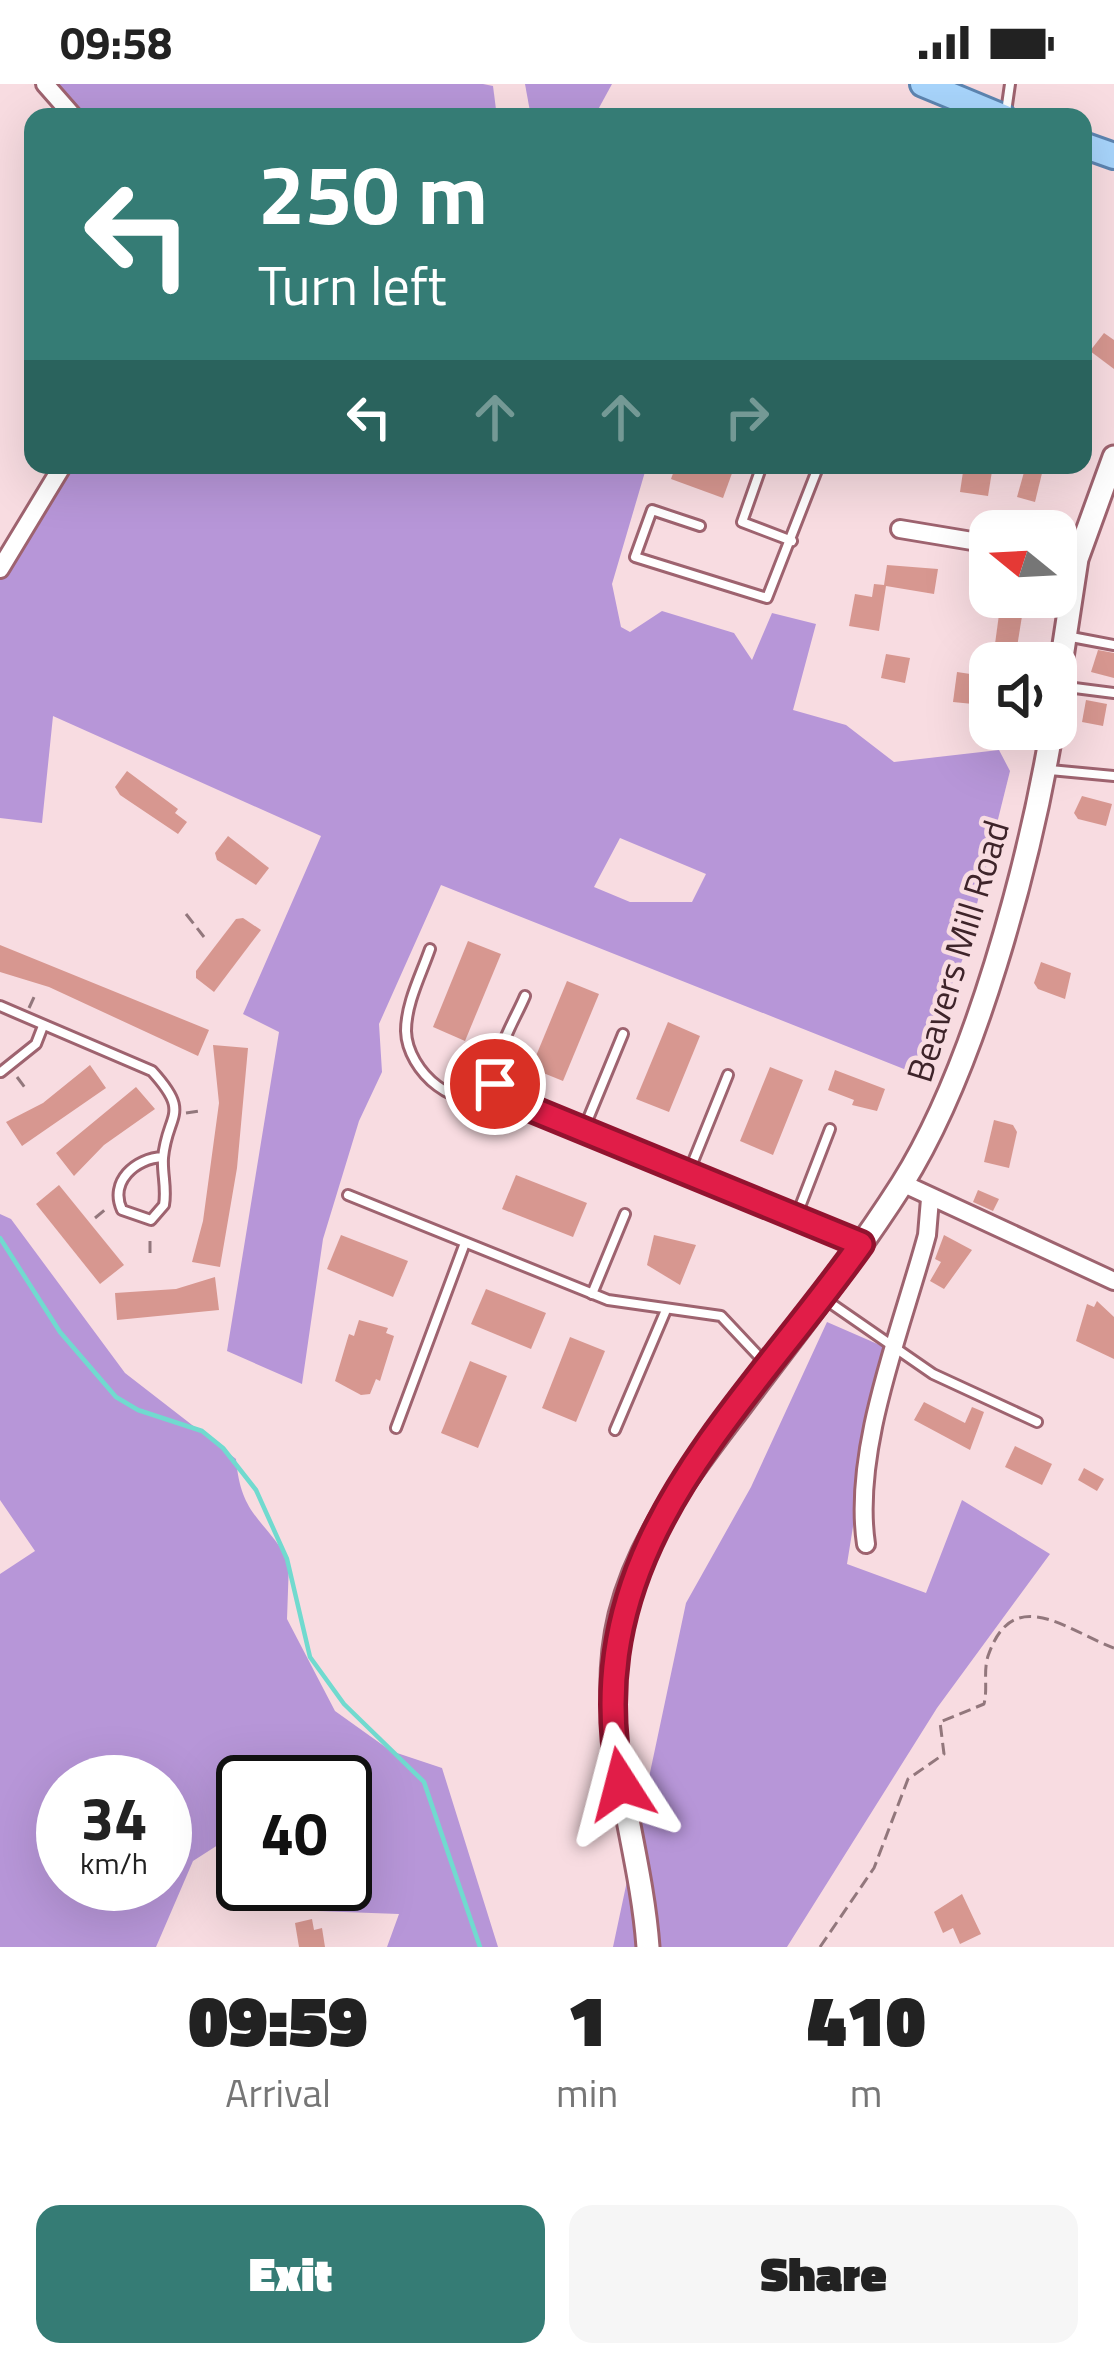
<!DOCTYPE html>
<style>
:root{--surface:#fff;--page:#f6f6f6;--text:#222;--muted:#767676;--accent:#357c75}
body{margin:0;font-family:"Titillium Web",sans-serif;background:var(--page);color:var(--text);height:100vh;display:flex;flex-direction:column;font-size:45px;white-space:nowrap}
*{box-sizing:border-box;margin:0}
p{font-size:39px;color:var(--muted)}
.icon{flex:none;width:66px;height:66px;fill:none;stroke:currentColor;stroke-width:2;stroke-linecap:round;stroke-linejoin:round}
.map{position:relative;height:1863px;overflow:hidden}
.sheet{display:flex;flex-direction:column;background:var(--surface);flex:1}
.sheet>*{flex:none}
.hud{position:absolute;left:24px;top:24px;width:1068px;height:366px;border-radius:24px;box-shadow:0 12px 48px #0002;background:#357c75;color:#fff;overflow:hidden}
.needle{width:78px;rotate:288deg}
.tools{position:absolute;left:969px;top:426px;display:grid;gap:24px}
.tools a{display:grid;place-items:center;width:108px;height:108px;border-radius:24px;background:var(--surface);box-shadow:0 12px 48px #0002;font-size:60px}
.speed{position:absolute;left:36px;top:1671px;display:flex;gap:24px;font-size:60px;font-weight:700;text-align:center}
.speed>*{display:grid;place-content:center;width:156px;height:156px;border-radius:50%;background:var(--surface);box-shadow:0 12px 48px #0002;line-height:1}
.speed small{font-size:30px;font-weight:400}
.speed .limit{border:6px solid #111;border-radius:18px;background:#fff;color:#111}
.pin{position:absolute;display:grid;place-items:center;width:102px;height:102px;color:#fff;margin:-51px;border:6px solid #fff;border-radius:50%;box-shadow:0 3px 12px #0007}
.me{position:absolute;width:132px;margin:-66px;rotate:351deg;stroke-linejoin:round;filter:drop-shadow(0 0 9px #0008)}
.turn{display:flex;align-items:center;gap:42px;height:252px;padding:0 36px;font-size:54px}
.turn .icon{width:156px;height:156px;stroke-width:2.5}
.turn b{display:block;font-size:84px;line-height:102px}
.lanes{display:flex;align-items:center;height:114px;padding:0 36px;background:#0003;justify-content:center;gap:60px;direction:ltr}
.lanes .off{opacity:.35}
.eta{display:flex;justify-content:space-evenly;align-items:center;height:204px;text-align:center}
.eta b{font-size:72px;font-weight:800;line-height:84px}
.cta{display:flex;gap:24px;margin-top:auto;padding:24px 36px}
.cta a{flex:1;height:138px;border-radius:24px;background:var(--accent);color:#fff;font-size:48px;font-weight:800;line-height:138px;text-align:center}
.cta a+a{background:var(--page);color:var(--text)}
.status{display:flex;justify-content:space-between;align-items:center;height:84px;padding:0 60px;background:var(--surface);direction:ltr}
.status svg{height:33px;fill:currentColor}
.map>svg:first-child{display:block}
.forest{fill:#b796d8;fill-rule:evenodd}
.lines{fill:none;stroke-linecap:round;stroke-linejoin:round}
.stream{stroke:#71dacf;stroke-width:4.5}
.building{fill:#d79790}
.service-casing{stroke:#9e636f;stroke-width:14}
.minor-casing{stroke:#9e636f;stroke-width:22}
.tertiary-casing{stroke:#9e636f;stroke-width:27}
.primary-casing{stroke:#5d85b1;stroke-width:30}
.path{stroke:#92777c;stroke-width:3;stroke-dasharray:12 6;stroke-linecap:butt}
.service{stroke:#fff;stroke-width:8}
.minor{stroke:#fff;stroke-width:16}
.tertiary{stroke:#fff;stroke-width:21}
.primary{stroke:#a8d5fc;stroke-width:24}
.route-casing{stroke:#92132f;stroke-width:30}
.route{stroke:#e11d48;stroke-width:21}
.labels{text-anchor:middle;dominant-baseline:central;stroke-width:9;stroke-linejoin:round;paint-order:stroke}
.street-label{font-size:36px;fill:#3e242a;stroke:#f8dce1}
</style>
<div class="status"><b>09:58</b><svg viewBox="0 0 49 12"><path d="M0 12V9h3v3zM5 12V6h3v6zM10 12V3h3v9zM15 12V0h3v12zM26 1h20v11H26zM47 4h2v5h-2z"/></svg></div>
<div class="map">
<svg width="1114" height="1863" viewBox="0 0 1114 1863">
<rect width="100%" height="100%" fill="#f8dce1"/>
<!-- forest -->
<g class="forest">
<polygon points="45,0 483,0 493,2 497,33 74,33"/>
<polygon points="525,0 612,0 594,33 531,33"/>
<path d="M63 381H647L612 500 621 543 630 548 662 527 734 549 752 576 772 529 816 540 793 626 846 641 894 678 999 666 1010 687 964 872 914 989 441 801 379 940 382 988 359 1037 323 1155 302 1300 227 1267 279 948 243 930 321 752 53 632 42 739 0 734V485ZM620 754 706 790 692 818H630L594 803Z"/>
<path d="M0 1130 11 1135 125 1289 236 1375C241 1434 266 1435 289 1478L287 1535 335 1627 391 1667 442 1684 498 1863H387L399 1830 289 1826 285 1800H345V1698H243V1757L235 1750 193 1777 156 1863H0V1490L35 1467 0 1416ZM165 1698V1800H63V1698Z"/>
<polygon points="827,1238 889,1265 870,1337 847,1480 926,1509 962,1416 1050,1470 937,1624 787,1863 613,1863 686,1519 751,1403"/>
</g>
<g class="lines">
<!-- stream -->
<polyline class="stream" points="0,1154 60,1248 116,1313 138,1326 202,1347 223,1364 256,1406 287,1475 310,1573 344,1620 424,1698 480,1863"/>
</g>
<!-- building -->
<g class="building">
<polygon points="1104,249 1114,256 1114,285 1090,267"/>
<polygon points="676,381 735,381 723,414 671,395"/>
<polygon points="964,381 993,381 988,412 960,408"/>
<polygon points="1026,381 1044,381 1035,418 1017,413"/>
<polygon points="887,481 938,485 934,510 886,502 879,547 849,542 855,510 872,513 874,500 884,501"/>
<polygon points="1000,523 1023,526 1017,563 995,560"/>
<polygon points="1098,566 1114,569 1114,594 1091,588"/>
<polygon points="886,570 910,574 905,599 881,594"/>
<polygon points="957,588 977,591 973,620 953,618"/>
<polygon points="1086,616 1107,620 1103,642 1082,638"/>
<polygon points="127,687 178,725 175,729 187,738 178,750 120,711 115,703"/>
<polygon points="1082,712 1112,720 1106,742 1078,735 1074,729"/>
<polygon points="228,752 269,784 256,801 217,776 215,769"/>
<polygon points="243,834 261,846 214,908 196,894 196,887 236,835"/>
<polygon points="468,857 501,870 465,957 433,943"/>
<polygon points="0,861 209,946 198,972 49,903 0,888"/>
<polygon points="1041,878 1071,889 1065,915 1038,905 1034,899"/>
<polygon points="567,897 599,910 563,997 531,984"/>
<polygon points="668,938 700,952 669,1028 636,1015"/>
<polygon points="213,961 248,964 237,1084 220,1183 192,1178 203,1137 219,1019"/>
<polygon points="90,981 106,1004 22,1062 6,1038 43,1019"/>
<polygon points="770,983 803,996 773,1071 740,1057"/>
<polygon points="835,986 885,1005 877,1027 852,1021 854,1016 828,1006"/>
<polygon points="136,1003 155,1025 104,1061 74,1092 56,1069"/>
<polygon points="994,1036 1013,1041 1017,1048 1009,1084 984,1078"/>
<polygon points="516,1091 587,1119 573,1153 502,1125"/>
<polygon points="59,1101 124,1181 100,1200 36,1120"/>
<polygon points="978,1106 999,1115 993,1127 973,1118"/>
<polygon points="341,1151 408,1177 393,1213 327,1185"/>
<polygon points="654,1151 696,1161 680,1201 647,1181"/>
<polygon points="944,1151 972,1166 944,1205 930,1197 941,1178 935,1175"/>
<polygon points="215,1193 219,1226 117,1236 115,1209 176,1205"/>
<polygon points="486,1205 546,1229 531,1265 471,1240"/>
<polygon points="1097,1217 1114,1233 1114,1275 1076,1257 1087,1220 1094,1223"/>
<polygon points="359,1236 388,1244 386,1249 394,1252 380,1297 376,1295 370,1310 361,1311 335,1297 349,1250 354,1252"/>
<polygon points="570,1253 605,1267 576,1338 542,1324"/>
<polygon points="470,1277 507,1292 478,1364 441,1349"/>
<polygon points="924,1318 965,1339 972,1323 984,1328 970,1366 914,1336"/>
<polygon points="1015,1362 1052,1380 1042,1401 1005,1383"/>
<polygon points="1084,1384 1104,1395 1097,1407 1078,1396"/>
<polygon points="962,1810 981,1850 960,1860 953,1844 943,1849 934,1828"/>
<polygon points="312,1835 314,1846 322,1844 325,1863 299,1863 295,1839"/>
</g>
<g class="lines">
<defs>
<g id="service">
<polyline points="1006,28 1010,0"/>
<polyline points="762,381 742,438 792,457"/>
<polyline points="700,442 652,426 635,473 767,514 819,381"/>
<polyline points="1066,552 1114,561"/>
<polyline points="1059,602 1114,609"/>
<polyline points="1050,686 1114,692"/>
<path d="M430 865C421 891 406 919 406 947 407 987 458 1033 499 1009"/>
<path d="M525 912C513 941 480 988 505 1014L859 1159"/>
<path d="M0 922 152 987C192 1031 167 1029 163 1074 162 1090 167 1104 164 1121L151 1136 122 1126C109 1098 135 1074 163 1073"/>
<polyline points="1,988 36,960 43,942"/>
<polyline points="583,1047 623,950"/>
<polyline points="688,1090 728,991"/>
<polyline points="348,1111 608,1216 721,1232 768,1282"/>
<polyline points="796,1133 830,1045"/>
<polyline points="592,1210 625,1130"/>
<polyline points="826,1216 933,1290 1037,1338"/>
<polyline points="396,1344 465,1159"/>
<polyline points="615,1346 666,1226"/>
</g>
<g id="minor">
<polyline points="45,0 74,33"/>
<polyline points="900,445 990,460"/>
<polyline points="0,485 63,381"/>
<polyline points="902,1099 1114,1197"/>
<path d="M866 1460C852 1365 902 1244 927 1151L930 1115"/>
</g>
<g id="tertiary">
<polyline points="1056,613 1077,475 1114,373"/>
<path d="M648 1863C640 1752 593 1643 620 1531 640 1450 692 1386 742 1320 796 1248 853 1177 902 1100 975 984 1029 781 1052 645"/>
</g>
<g id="primary">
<polyline points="923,0 1003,33"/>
<polyline points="1083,61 1114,72"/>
</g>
</defs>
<!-- service casing -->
<use href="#service" class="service-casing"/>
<!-- minor casing -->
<use href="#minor" class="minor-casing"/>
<!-- tertiary casing -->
<use href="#tertiary" class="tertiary-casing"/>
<!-- primary casing -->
<use href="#primary" class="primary-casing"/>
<!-- path -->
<g class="path">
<polyline points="186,830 204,853"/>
<polyline points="29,924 35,911"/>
<polyline points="17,993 26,1005"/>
<polyline points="186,1029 200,1027"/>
<polyline points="95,1134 107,1124"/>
<polyline points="150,1169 150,1153"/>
<path d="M820 1863 874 1784 908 1695 944 1670 940 1638 984 1620C988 1604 983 1588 988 1572 1013 1499 1066 1546 1114 1564"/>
</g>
<!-- service -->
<use href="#service" class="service"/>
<!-- minor -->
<use href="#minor" class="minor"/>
<!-- tertiary -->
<use href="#tertiary" class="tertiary"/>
<!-- primary -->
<use href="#primary" class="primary"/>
</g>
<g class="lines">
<defs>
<path id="route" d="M495 1000 505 1014 861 1160C737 1334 575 1466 621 1700"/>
</defs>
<!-- route casing -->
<use href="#route" class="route-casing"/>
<!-- route -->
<use href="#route" class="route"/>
</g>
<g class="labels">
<!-- street labels -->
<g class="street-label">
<text transform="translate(957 867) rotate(-73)">Beavers Mill Road</text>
</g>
</g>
</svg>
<div class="tools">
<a><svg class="needle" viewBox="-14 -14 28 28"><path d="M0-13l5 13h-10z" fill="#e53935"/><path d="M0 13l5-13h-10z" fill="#767676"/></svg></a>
<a><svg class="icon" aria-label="sound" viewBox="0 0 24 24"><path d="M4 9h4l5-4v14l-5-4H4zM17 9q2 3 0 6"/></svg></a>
</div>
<div class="speed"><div>34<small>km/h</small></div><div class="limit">40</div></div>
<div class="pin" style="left:495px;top:1000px;background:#d93025"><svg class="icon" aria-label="arrive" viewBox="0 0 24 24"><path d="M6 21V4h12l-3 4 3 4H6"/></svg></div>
<svg class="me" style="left:621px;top:1700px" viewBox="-20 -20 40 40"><path d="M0-17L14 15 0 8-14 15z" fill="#e11d48" stroke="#fff" stroke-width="4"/></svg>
<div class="hud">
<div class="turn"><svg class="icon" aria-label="left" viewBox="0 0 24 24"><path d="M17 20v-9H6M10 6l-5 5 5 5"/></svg><div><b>250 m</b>Turn left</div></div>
<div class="lanes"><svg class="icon" aria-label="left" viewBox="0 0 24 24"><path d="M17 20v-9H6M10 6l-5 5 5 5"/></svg><svg class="icon off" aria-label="ahead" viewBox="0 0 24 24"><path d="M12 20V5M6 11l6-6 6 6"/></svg><svg class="icon off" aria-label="ahead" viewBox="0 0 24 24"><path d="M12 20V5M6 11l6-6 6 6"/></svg><svg class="icon off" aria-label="right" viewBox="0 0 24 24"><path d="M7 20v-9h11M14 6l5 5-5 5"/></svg></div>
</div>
</div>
<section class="sheet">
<div class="eta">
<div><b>09:59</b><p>Arrival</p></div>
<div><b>1</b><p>min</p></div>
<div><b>410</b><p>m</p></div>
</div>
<div class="cta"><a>Exit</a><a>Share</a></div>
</section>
